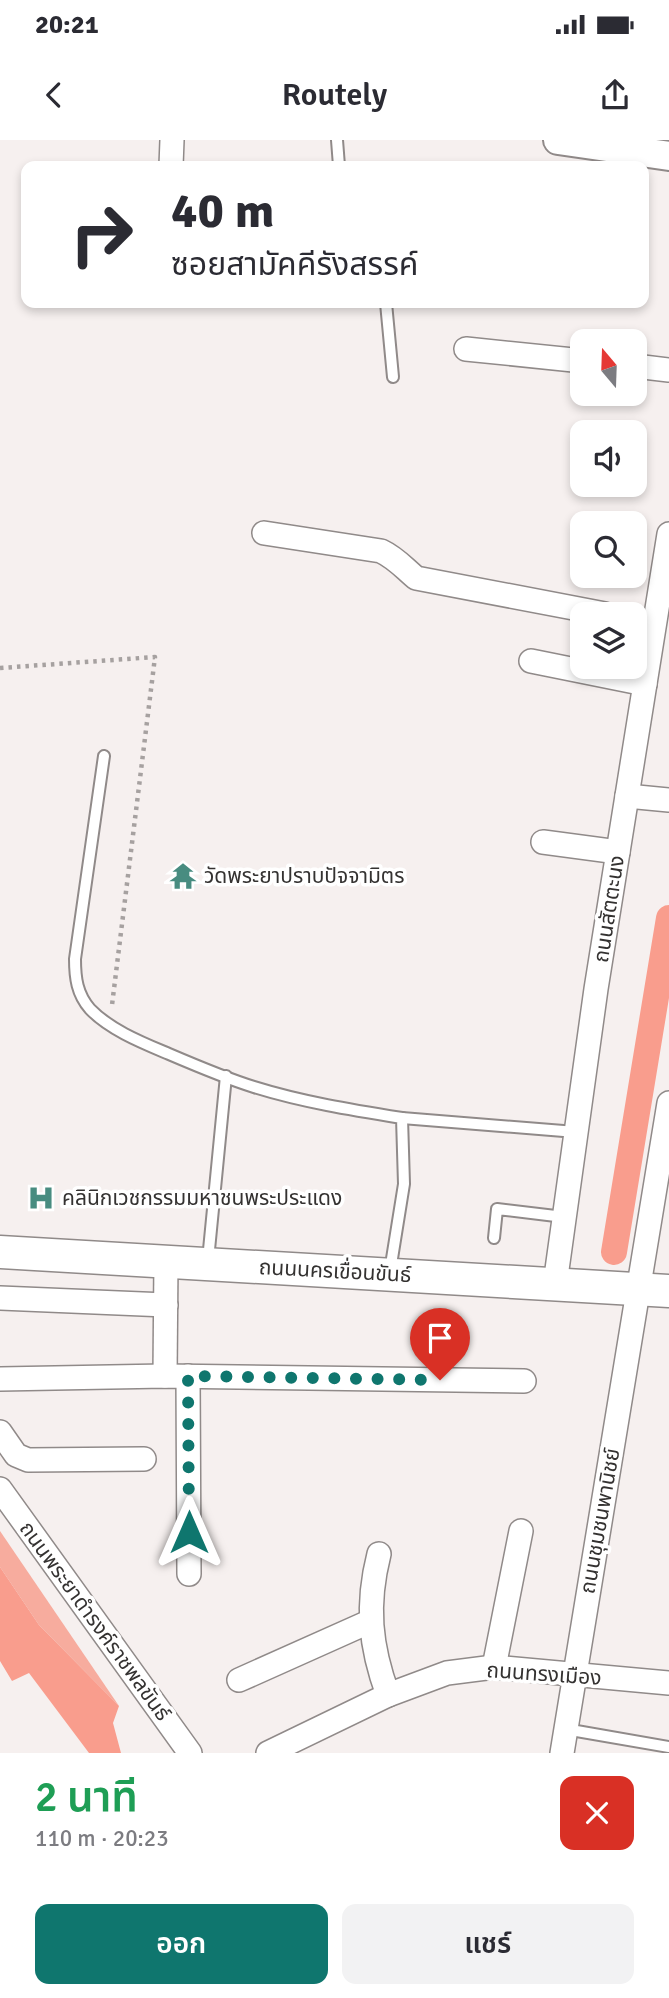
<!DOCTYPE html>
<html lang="th">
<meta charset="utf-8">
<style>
:root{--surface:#fff;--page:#f2f2f3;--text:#2b2b33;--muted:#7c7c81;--accent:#0f766e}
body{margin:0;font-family:Signika,"Noto Sans Thai",sans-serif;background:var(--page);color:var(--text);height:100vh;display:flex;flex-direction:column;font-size:26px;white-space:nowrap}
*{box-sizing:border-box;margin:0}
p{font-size:23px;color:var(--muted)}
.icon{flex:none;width:38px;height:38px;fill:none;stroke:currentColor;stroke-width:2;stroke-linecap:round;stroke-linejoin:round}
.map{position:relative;height:1613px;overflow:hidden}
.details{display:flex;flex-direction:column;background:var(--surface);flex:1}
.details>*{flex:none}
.guide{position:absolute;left:21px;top:21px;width:628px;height:147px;border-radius:14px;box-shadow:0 4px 10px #0003;background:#fff;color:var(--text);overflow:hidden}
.needle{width:46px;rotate:341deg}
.controls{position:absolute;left:570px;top:189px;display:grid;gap:14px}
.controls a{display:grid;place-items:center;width:77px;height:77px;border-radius:14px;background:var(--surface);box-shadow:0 4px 10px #0003;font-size:35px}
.pin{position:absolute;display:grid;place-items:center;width:60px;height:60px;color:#fff;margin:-72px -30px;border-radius:50% 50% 50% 0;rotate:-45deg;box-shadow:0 0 7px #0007}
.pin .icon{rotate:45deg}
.me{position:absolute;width:77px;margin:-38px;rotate:0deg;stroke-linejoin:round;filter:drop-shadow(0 0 5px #0008)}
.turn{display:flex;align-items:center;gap:24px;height:147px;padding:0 35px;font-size:32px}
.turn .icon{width:91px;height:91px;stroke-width:2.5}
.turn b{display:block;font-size:49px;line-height:60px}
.round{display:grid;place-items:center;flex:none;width:74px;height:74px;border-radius:14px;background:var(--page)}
.summary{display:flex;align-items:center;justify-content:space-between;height:119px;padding:0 35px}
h1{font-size:42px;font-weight:600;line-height:52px;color:#1e9e55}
.primary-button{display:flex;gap:14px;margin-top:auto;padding:14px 35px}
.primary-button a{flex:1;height:80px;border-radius:14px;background:var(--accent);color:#fff;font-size:28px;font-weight:600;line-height:80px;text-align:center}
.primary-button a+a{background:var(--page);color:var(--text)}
.status{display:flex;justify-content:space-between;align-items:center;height:49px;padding:0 35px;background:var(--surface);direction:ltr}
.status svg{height:19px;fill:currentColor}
header{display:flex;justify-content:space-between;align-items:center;height:91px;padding:0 35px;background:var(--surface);font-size:32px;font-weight:600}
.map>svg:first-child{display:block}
.forest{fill:#f7ac9e}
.water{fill:#f99d8d}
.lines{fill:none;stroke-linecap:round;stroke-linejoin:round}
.canal{stroke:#f99d8d;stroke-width:26}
.service-casing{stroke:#908a89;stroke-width:14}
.minor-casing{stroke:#908a89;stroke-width:26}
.tertiary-casing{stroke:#908a89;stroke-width:32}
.secondary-casing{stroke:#908a89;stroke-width:35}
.path{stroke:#a6a1a0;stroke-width:4.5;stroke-dasharray:3.5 5;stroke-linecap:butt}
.service{stroke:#fff;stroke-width:10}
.minor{stroke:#fff;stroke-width:23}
.tertiary{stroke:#fff;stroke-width:28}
.secondary{stroke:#fff;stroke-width:32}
.route{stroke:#0f766e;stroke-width:12;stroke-dasharray:0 21.6}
.labels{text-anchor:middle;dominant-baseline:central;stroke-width:7;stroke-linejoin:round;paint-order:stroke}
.poi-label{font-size:21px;fill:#343231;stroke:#fff;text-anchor:start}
.street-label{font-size:21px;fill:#343231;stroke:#fff}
</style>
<div class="status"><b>20:21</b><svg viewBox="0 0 49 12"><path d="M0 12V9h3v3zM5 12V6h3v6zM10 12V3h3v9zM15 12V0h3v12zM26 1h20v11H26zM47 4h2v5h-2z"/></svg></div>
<header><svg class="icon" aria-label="back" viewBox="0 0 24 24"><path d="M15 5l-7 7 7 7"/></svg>Routely<svg class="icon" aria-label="share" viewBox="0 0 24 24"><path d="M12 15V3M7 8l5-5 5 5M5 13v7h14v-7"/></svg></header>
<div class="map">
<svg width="669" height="1613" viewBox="0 0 669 1613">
<rect width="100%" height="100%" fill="#f6f0ef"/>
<!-- forest -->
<polygon class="forest" points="0,1391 119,1566 39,1485 0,1427"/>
<!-- water -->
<polygon class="water" points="0,1427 39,1485 119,1566 113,1583 121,1613 89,1613 29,1533 12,1541 0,1521"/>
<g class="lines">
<!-- canal -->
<polyline class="canal" points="614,1112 669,778"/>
<defs>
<g id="service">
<polyline points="337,0 339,26"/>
<polyline points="386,163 393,237"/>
<path d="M104 616 75 819C75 838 77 854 90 869 110 890 143 903 169 914 197 926 225 938 254 947 302 962 352 970 402 978L404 1044 390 1131"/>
<polyline points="402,978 576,992"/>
<polyline points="494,1098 497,1069 564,1077"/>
<polyline points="208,1120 226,936"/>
<polyline points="565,1589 669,1607"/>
</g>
<g id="minor">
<polyline points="171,26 172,0"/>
<polyline points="466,209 583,221"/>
<polyline points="635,226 669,230"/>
<path d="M264 393 381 411C396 418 404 428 416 438L605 474"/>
<polyline points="531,521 645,544"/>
<polyline points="627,656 669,660"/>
<polyline points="543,702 618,712"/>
<polyline points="555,1144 596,849 669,394"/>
<polyline points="0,1158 166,1165"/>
<polyline points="165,1236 166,1121"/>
<polyline points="188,1236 189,1434"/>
<polyline points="0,1239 165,1236 524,1241"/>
<polyline points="0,1292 16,1315 28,1320 144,1319"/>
<polyline points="0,1349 190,1613"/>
<path d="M379 1414C366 1465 370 1506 388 1555"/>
<polyline points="494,1527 521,1391"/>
<polyline points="239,1540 371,1481"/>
<polyline points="268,1613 388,1555 447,1533 494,1527 669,1543"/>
<polyline points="562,1613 669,963"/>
</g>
<polyline id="tertiary" points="558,0 669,16"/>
<polyline id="secondary" points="0,1112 669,1151"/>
</defs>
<!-- service casing -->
<use href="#service" class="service-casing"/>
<!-- minor casing -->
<use href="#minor" class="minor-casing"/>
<!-- tertiary casing -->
<use href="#tertiary" class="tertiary-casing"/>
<!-- secondary casing -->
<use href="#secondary" class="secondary-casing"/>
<!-- path -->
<polyline class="path" points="0,528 155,517 112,865"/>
<!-- service -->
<use href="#service" class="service"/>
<!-- minor -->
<use href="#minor" class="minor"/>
<!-- tertiary -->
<use href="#tertiary" class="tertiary"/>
<!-- secondary -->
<use href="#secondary" class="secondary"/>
</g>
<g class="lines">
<!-- route -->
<polyline class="route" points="189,1392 188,1236 440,1240"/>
</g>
<!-- icons -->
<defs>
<symbol id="temple-bare" viewBox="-9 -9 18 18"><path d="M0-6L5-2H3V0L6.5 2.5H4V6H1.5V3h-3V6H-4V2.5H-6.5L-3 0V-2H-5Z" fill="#488c80" stroke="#fff" stroke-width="2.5" paint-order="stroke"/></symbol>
<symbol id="hospital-bare" viewBox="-9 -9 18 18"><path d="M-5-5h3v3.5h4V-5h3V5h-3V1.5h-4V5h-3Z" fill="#488c80" stroke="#fff" stroke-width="2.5" paint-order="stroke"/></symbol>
</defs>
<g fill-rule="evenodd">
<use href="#temple-bare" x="164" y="717" width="38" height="38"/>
<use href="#hospital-bare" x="22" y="1039" width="38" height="38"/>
</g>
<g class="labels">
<!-- poi labels -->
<g class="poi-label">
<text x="204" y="736">วัดพระยาปราบปัจจามิตร</text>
<text x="62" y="1058">คลินิกเวชกรรมมหาชนพระประแดง</text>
</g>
<!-- street labels -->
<g class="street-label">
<text transform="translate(609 769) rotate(-81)">ถนนสัตตะนง</text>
<text transform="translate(335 1131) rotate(3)">ถนนนครเขื่อนขันธ์</text>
<text transform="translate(600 1381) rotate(-80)">ถนนชุมชนพานิชย์</text>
<text transform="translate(95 1481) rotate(54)">ถนนพระยาดำรงค์ราชพลขันธ์</text>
<text transform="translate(544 1534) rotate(4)">ถนนทรงเมือง</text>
</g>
</g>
</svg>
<div class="controls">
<a><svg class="needle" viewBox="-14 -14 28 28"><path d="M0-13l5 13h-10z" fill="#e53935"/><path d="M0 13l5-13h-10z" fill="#7c7c81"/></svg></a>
<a><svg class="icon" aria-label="sound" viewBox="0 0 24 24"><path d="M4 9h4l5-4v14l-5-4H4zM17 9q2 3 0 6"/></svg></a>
<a><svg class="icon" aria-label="search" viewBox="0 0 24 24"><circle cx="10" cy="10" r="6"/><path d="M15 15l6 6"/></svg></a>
<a><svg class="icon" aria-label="layers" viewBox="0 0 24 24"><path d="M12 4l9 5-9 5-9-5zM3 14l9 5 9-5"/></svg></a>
</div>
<div class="pin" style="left:440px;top:1240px;background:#d93025"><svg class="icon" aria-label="arrive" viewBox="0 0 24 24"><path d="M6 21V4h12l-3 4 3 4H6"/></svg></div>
<svg class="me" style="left:189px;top:1392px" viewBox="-20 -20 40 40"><path d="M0-17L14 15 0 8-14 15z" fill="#0f766e" stroke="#fff" stroke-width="4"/></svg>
<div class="guide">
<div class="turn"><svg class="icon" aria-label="right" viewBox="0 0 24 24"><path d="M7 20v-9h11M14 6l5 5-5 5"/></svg><div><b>40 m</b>ซอยสามัคคีรังสรรค์</div></div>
</div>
</div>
<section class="details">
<div class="summary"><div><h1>2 นาที</h1><p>110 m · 20:23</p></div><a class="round" style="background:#d93025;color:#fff"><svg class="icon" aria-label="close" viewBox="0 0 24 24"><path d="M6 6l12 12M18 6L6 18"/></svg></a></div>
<div class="primary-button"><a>ออก</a><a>แชร์</a></div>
</section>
